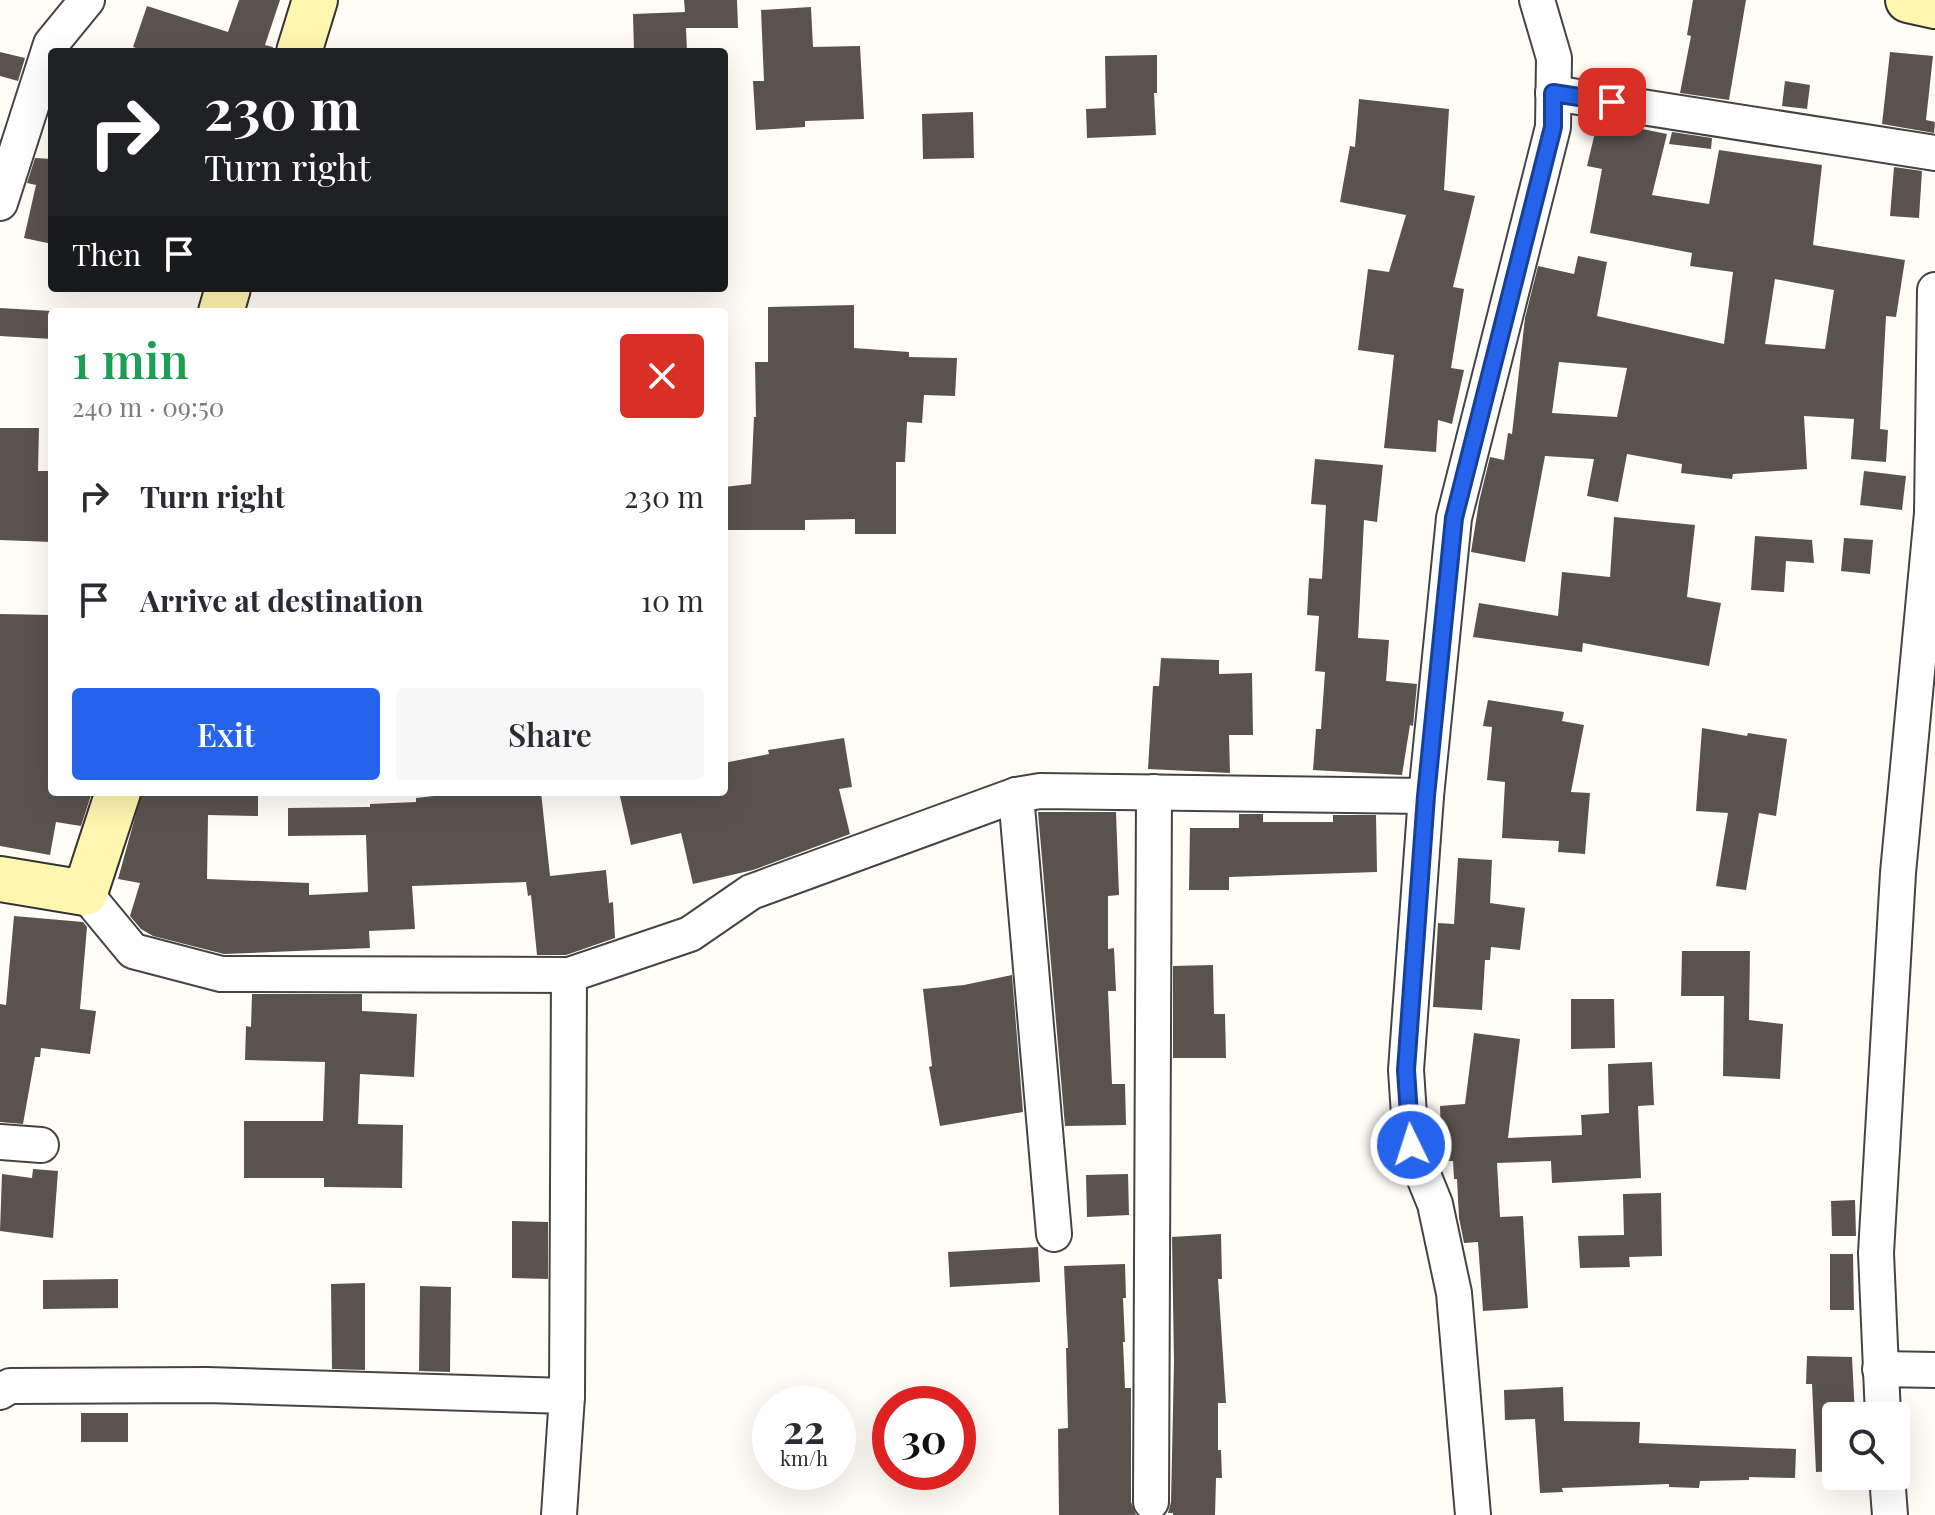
<!DOCTYPE html>
<meta charset="utf-8">
<style>
:root{--surface:#fff;--page:#f7f7f7;--text:#2b2b33;--muted:#7c7c81;--accent:#2563eb}
body{margin:0;font-family:"Playfair Display",serif;background:var(--page);color:var(--text);height:100vh;display:flex;flex-direction:column;font-size:30px;white-space:nowrap}
*{box-sizing:border-box;margin:0}
p{font-size:26px;color:var(--muted)}
.icon{flex:none;width:44px;height:44px;fill:none;stroke:currentColor;stroke-width:2;stroke-linecap:round;stroke-linejoin:round}
.map{position:relative;flex:1;overflow:hidden}
.sheet{position:absolute;left:48px;top:308px;width:680px;height:488px;display:flex;flex-direction:column;background:var(--surface);border-radius:8px;box-shadow:0 8px 32px #0002}
.sheet>*{flex:none}
.guide{position:absolute;left:48px;top:48px;width:680px;height:244px;border-radius:8px;box-shadow:0 8px 32px #0002;background:#202124;color:#fff;overflow:hidden}
.buttons{position:absolute;left:1822px;top:1402px;display:grid;gap:16px}
.buttons a{display:grid;place-items:center;width:88px;height:88px;border-radius:8px;background:var(--surface);box-shadow:0 8px 32px #0002;font-size:40px}
.speed{position:absolute;left:752px;top:1386px;display:flex;gap:16px;font-size:40px;font-weight:700;text-align:center}
.speed>*{display:grid;place-content:center;width:104px;height:104px;border-radius:50%;background:var(--surface);box-shadow:0 8px 32px #0002;line-height:1}
.speed small{font-size:20px;font-weight:400}
.speed .limit{border:12px solid #d22;background:#fff;color:#111}
.pin{position:absolute;display:grid;place-items:center;width:68px;height:68px;color:#fff;margin:-34px;border-radius:16px;box-shadow:0 4px 12px #0006}
.me{position:absolute;width:88px;margin:-44px;rotate:356deg;stroke-linejoin:round;filter:drop-shadow(0 0 6px #0008)}
.turn{display:flex;align-items:center;gap:28px;height:168px;padding:0 24px;font-size:36px}
.turn .icon{width:104px;height:104px;stroke-width:2.5}
.turn b{display:block;font-size:56px;line-height:68px}
.then{display:flex;align-items:center;height:76px;padding:0 24px;background:#0003;gap:16px;font-size:30px}
.round{display:grid;place-items:center;flex:none;width:84px;height:84px;border-radius:8px;background:var(--page)}
.headline{display:flex;align-items:center;justify-content:space-between;height:136px;padding:0 24px}
h1{font-size:48px;font-weight:600;line-height:60px;color:#1e9e55}
.action{display:flex;gap:16px;margin-top:auto;padding:16px 24px}
.action a{flex:1;height:92px;border-radius:8px;background:var(--accent);color:#fff;font-size:32px;font-weight:600;line-height:92px;text-align:center}
.action a+a{background:var(--page);color:var(--text)}
ul{padding:0;list-style:none}
li{display:flex;align-items:center;gap:24px;height:104px;padding:0 24px}
li div{flex:1}
li b{display:block;font-size:30px}
li em{font-style:normal}
.map>svg:first-child{display:block}
.building{fill:#5a524d;fill-rule:evenodd}
.lines{fill:none;stroke-linecap:round;stroke-linejoin:round}
.street-casing{stroke:#444;stroke-width:38}
.secondary-casing{stroke:#333;stroke-width:48}
.street{stroke:#fff;stroke-width:34}
.secondary{stroke:#fff6b0;stroke-width:44}
.route-casing{stroke:#184099;stroke-width:20}
.route{stroke:#2563eb;stroke-width:14}
</style>
<div class="map">
<svg width="1935" height="1515" viewBox="0 0 1935 1515">
<rect width="100%" height="100%" fill="#fffdf5"/>
<!-- building -->
<g class="building">
<polygon points="239,0 280,0 265,45 273,47 272,52 148,52 133,47 147,6 228,32"/>
<polygon points="684,0 737,0 738,28 686,28 687,52 634,52 633,14 685,12"/>
<polygon points="1693,0 1746,0 1729,100 1680,93 1691,36 1687,35"/>
<polygon points="811,7 813,47 860,46 864,119 805,121 805,127 756,130 753,81 764,81 761,10"/>
<polygon points="0,52 25,58 18,81 0,76"/>
<polygon points="1890,52 1933,56 1926,120 1935,122 1934,133 1882,124"/>
<polygon points="1157,55 1157,93 1154,93 1156,135 1087,138 1086,109 1106,108 1105,56"/>
<polygon points="1785,81 1810,85 1807,109 1782,106"/>
<polygon points="1359,99 1449,109 1444,190 1475,196 1453,287 1464,289 1451,368 1464,370 1452,424 1438,420 1436,452 1384,448 1394,355 1358,350 1368,269 1389,272 1406,215 1340,202 1350,146 1355,147"/>
<polygon points="973,112 974,158 923,159 922,114"/>
<path d="M1598 120 1667 134 1652 195 1709 204 1719 150 1822 165 1813 245 1905 260 1896 317 1886 316 1880 429 1888 430 1886 462 1851 459 1854 419 1804 416 1807 469 1733 474 1732 479 1681 473 1682 464 1627 454 1618 502 1587 496 1594 459 1545 456 1525 562 1471 552 1479 502 1490 457 1504 460 1508 433 1512 434 1525 318 1538 266 1574 274 1578 256 1607 262 1597 316 1724 344 1733 272 1690 266 1692 253 1590 233 1602 169 1587 166ZM1775 279 1834 290 1825 349 1765 344ZM1559 362 1627 368 1617 417 1552 413Z"/>
<polygon points="1672,132 1712,138 1711,149 1669,144"/>
<polygon points="35,158 52,159 52,244 24,238 36,185 27,183"/>
<polygon points="1894,167 1922,171 1919,218 1890,216"/>
<polygon points="854,305 854,348 909,352 909,357 957,358 955,396 924,395 922,423 907,422 905,462 896,462 896,534 855,534 855,519 805,520 805,530 724,530 724,487 751,484 754,417 756,417 755,362 768,362 768,307"/>
<polygon points="0,308 52,311 52,339 0,336"/>
<polygon points="0,428 39,428 38,471 52,471 52,542 0,540"/>
<polygon points="1315,459 1383,465 1377,522 1364,520 1358,638 1389,640 1386,681 1417,684 1413,726 1410,725 1402,775 1313,770 1316,729 1321,729 1325,672 1315,671 1319,616 1307,615 1309,578 1322,579 1326,505 1311,504"/>
<polygon points="1864,471 1906,476 1902,510 1860,505"/>
<polygon points="1614,517 1695,525 1687,597 1721,603 1709,666 1583,643 1582,652 1473,637 1479,603 1558,616 1562,572 1610,577"/>
<polygon points="1755,536 1812,540 1814,563 1786,561 1784,592 1751,590"/>
<polygon points="1844,538 1873,540 1870,574 1841,571"/>
<polygon points="0,614 52,615 52,792 92,792 81,826 56,822 50,855 0,846"/>
<polygon points="1161,658 1219,660 1219,674 1252,673 1253,735 1229,735 1230,773 1148,769 1153,686 1159,686"/>
<polygon points="1488,700 1564,712 1562,721 1584,725 1571,792 1590,793 1585,854 1558,852 1559,841 1502,838 1505,782 1487,780 1492,727 1483,726"/>
<polygon points="1702,728 1747,736 1748,733 1787,739 1776,816 1759,813 1746,890 1716,886 1728,813 1696,811"/>
<polygon points="844,738 852,787 839,789 850,834 753,870 693,884 681,833 631,845 619,792 724,792 724,763 769,754 768,750"/>
<polygon points="142,792 258,792 258,816 208,815 207,879 309,883 309,895 368,892 366,835 288,836 288,808 370,807 370,804 416,802 416,798 470,792 541,792 550,876 606,870 609,903 613,902 615,938 566,955 537,955 531,895 528,896 526,882 412,886 415,929 369,931 370,948 224,954 153,936 141,929 130,916 140,883 118,879"/>
<polygon points="1038,812 1116,812 1119,895 1108,896 1108,949 1114,948 1116,991 1108,991 1112,1084 1125,1084 1126,1125 1065,1126"/>
<polygon points="1239,814 1263,814 1263,822 1333,822 1333,815 1376,815 1377,872 1229,877 1229,890 1189,890 1190,828 1239,828"/>
<polygon points="1458,858 1492,860 1490,903 1525,908 1520,950 1491,947 1490,960 1485,960 1482,1010 1433,1007 1438,923 1454,924"/>
<polygon points="14,916 83,922 87,927 80,1009 96,1011 90,1054 41,1048 40,1057 35,1057 23,1124 0,1122 0,1004 6,1005"/>
<polygon points="1682,951 1750,951 1749,1020 1783,1024 1780,1079 1723,1076 1724,996 1681,996"/>
<polygon points="1213,965 1214,1014 1225,1014 1226,1058 1173,1058 1173,966"/>
<polygon points="1012,975 1023,1112 940,1126 929,1067 932,1066 923,989 964,985"/>
<polygon points="252,994 362,994 362,1011 417,1014 414,1077 360,1074 358,1124 403,1125 402,1188 324,1187 324,1178 244,1178 244,1121 323,1121 325,1062 245,1060 246,1026 251,1027"/>
<polygon points="1571,999 1614,999 1615,1048 1571,1049"/>
<polygon points="1474,1033 1520,1039 1508,1138 1582,1135 1581,1115 1609,1113 1608,1064 1652,1062 1654,1105 1638,1106 1641,1178 1552,1183 1551,1161 1497,1163 1500,1217 1523,1216 1528,1308 1483,1311 1478,1242 1464,1243 1459,1218 1457,1179 1454,1179 1453,1161 1442,1161 1440,1106 1465,1104"/>
<polygon points="33,1169 58,1171 53,1238 0,1231 2,1174 32,1178"/>
<polygon points="1128,1174 1129,1215 1087,1217 1086,1175"/>
<polygon points="1661,1193 1662,1256 1629,1257 1630,1267 1580,1268 1578,1236 1624,1235 1623,1194"/>
<polygon points="1855,1200 1856,1236 1832,1236 1831,1201"/>
<polygon points="512,1221 548,1222 548,1279 512,1278"/>
<polygon points="1221,1234 1222,1279 1218,1279 1226,1403 1218,1403 1218,1450 1221,1450 1222,1478 1216,1478 1215,1515 1173,1515 1173,1513 1168,1513 1171,1502 1174,1362 1172,1237"/>
<polygon points="1038,1247 1040,1282 950,1287 948,1252"/>
<polygon points="1830,1254 1853,1254 1854,1310 1830,1310"/>
<polygon points="1125,1264 1126,1298 1123,1298 1125,1342 1123,1342 1125,1388 1131,1388 1131,1502 1136,1515 1059,1515 1058,1429 1068,1428 1066,1348 1068,1348 1064,1266"/>
<polygon points="118,1279 118,1308 43,1309 43,1280"/>
<polygon points="365,1283 365,1370 332,1369 331,1284"/>
<polygon points="420,1286 451,1287 450,1372 419,1371"/>
<polygon points="1807,1356 1852,1357 1855,1416 1836,1416 1836,1471 1816,1472 1812,1384 1806,1384"/>
<polygon points="1563,1387 1564,1421 1640,1422 1639,1443 1796,1449 1795,1478 1749,1477 1749,1480 1700,1481 1699,1488 1669,1487 1669,1484 1562,1488 1563,1492 1540,1493 1535,1419 1505,1420 1504,1390"/>
<rect x="81" y="1413" width="47" height="29"/>
</g>
<g class="lines">
<defs>
<g id="street">
<polyline points="1553,93 1935,153"/>
<polyline points="0,203 51,44 87,0"/>
<polyline points="1016,795 1054,1234"/>
<polyline points="85,893 133,951 221,974 569,975 690,934 751,892 1016,795 1040,791 1426,796"/>
<polyline points="0,1142 41,1145"/>
<polyline points="1880,1369 1935,1370"/>
<polyline points="0,1392 10,1386 207,1385 567,1396"/>
<polyline points="1883,1416 1876,1253 1898,873 1932,513 1935,290"/>
<polyline points="1887,1476 1890,1515"/>
<polyline points="1151,1502 1154,792"/>
<polyline points="559,1515 567,1396 569,975"/>
<polyline points="1473,1515 1454,1293 1435,1204 1411,1145 1406,1070 1426,796 1454,518 1553,127 1554,58 1537,0"/>
</g>
<g id="secondary">
<polyline points="1908,0 1935,6"/>
<polyline points="299,52 315,0"/>
<polyline points="221,312 228,288"/>
<polyline points="0,879 85,893 118,792"/>
</g>
</defs>
<!-- street casing -->
<use href="#street" class="street-casing"/>
<!-- secondary casing -->
<use href="#secondary" class="secondary-casing"/>
<!-- street -->
<use href="#street" class="street"/>
<!-- secondary -->
<use href="#secondary" class="secondary"/>
</g>
<g class="lines">
<defs>
<polyline id="route" points="1411,1145 1406,1070 1426,796 1454,518 1553,127 1553,93 1612,102"/>
</defs>
<!-- route casing -->
<use href="#route" class="route-casing"/>
<!-- route -->
<use href="#route" class="route"/>
</g>
</svg>
<div class="buttons">
<a><svg class="icon" aria-label="search" viewBox="0 0 24 24"><circle cx="10" cy="10" r="6"/><path d="M15 15l6 6"/></svg></a>
</div>
<div class="speed"><div>22<small>km/h</small></div><div class="limit">30</div></div>
<div class="pin" style="left:1612px;top:102px;background:#d93025"><svg class="icon" aria-label="arrive" viewBox="0 0 24 24"><path d="M6 21V4h12l-3 4 3 4H6"/></svg></div>
<svg class="me" style="left:1411px;top:1145px" viewBox="-20 -20 40 40"><circle r="17" fill="#2563eb" stroke="#fff" stroke-width="3"/><path d="M0-11L8 9 0 5-8 9z" fill="#fff"/></svg>
<div class="guide">
<div class="turn"><svg class="icon" aria-label="right" viewBox="0 0 24 24"><path d="M7 20v-9h11M14 6l5 5-5 5"/></svg><div><b>230 m</b>Turn right</div></div>
<div class="then">Then<svg class="icon" aria-label="arrive" viewBox="0 0 24 24"><path d="M6 21V4h12l-3 4 3 4H6"/></svg></div>
</div>
<section class="sheet">
<div class="headline"><div><h1>1 min</h1><p>240 m · 09:50</p></div><a class="round" style="background:#d93025;color:#fff"><svg class="icon" aria-label="close" viewBox="0 0 24 24"><path d="M6 6l12 12M18 6L6 18"/></svg></a></div>
<ul>
<li><svg class="icon" aria-label="right" viewBox="0 0 24 24"><path d="M7 20v-9h11M14 6l5 5-5 5"/></svg><div><b>Turn right</b></div><em>230 m</em></li>
<li><svg class="icon" aria-label="arrive" viewBox="0 0 24 24"><path d="M6 21V4h12l-3 4 3 4H6"/></svg><div><b>Arrive at destination</b></div><em>10 m</em></li>
</ul>
<div class="action"><a>Exit</a><a>Share</a></div>
</section>
</div>
